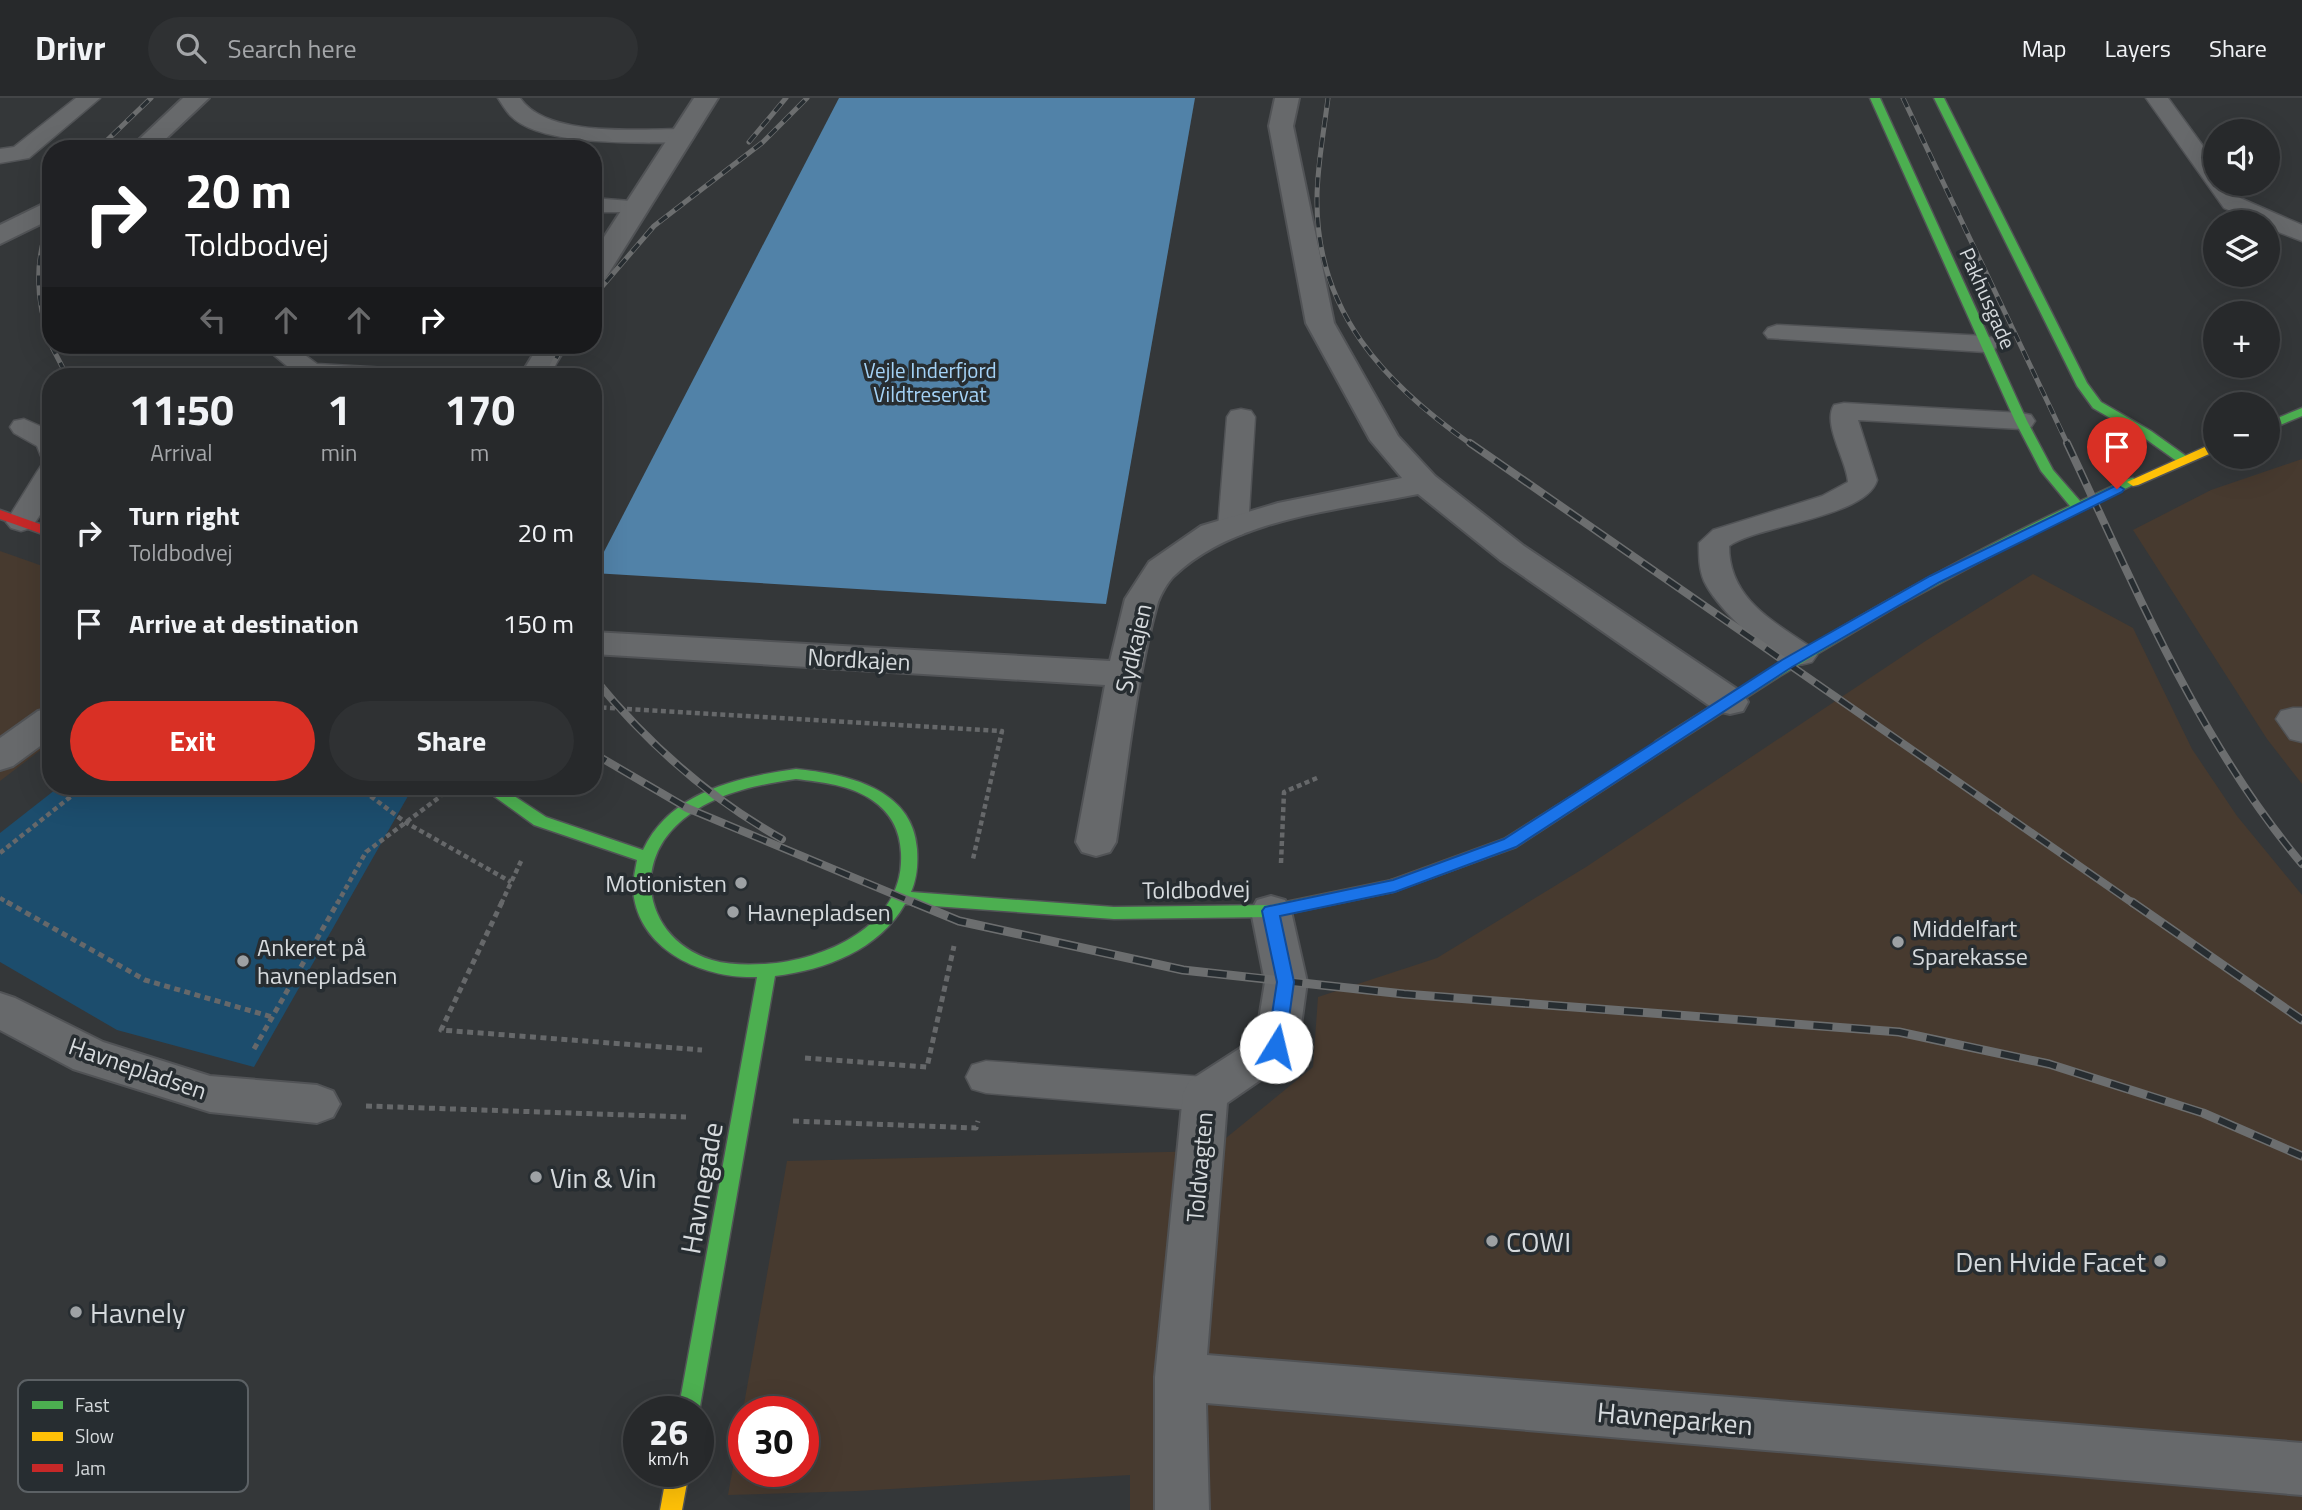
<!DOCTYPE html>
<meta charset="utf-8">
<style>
:root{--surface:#27292b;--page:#2f3133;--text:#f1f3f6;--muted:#a4a6a9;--line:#434547;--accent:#d93025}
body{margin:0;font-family:"Titillium Web",sans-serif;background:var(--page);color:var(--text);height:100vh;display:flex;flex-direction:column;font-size:26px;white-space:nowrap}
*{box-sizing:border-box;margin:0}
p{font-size:23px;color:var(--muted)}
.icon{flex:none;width:38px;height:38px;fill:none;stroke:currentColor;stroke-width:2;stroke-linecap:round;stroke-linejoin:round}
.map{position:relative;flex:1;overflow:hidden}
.panel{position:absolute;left:42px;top:270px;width:560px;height:427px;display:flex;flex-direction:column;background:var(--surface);border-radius:28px;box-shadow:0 7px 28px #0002,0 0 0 2px var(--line)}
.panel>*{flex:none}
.top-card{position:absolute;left:42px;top:42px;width:560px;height:214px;border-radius:28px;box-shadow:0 7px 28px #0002,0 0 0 2px var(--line);background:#202124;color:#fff;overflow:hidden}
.controls{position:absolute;left:2203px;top:21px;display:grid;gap:14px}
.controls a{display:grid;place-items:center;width:77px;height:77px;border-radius:50%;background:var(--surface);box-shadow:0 7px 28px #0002,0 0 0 2px var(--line);font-size:35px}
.speed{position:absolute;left:623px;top:1298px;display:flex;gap:14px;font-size:35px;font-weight:700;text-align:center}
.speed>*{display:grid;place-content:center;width:91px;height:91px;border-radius:50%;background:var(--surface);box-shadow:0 7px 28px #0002,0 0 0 2px var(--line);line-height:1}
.speed small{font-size:18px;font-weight:400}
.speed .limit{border:10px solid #d22;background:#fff;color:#111}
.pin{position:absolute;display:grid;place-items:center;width:60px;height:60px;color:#fff;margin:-72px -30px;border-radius:50% 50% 50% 0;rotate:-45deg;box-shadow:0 0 7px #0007}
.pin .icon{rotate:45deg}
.me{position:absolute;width:77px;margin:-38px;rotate:9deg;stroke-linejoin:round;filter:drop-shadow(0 0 5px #0008)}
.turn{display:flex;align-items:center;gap:24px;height:147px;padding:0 28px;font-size:32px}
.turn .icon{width:91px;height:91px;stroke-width:2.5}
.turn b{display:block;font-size:49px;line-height:60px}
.lanes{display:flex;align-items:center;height:66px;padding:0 28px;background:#0003;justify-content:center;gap:35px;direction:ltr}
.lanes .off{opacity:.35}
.eta{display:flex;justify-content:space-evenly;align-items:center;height:119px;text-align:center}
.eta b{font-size:42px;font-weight:700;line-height:49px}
.primary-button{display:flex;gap:14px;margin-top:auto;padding:14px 28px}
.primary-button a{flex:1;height:80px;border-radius:42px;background:var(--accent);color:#fff;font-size:28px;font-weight:700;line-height:80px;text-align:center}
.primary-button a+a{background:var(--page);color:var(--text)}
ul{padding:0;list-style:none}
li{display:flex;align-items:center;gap:21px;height:91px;padding:0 28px}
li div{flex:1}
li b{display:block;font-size:26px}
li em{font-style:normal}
header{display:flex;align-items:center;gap:42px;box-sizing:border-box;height:98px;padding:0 35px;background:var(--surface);border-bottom:2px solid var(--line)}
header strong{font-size:33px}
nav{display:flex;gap:38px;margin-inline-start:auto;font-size:24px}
.search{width:490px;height:63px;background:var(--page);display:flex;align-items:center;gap:18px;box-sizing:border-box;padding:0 24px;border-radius:38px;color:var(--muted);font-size:26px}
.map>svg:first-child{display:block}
.commercial{fill:#473a2f;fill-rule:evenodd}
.green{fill:#1c4d6d}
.water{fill:#5182a8}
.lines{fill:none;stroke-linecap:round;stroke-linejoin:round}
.lane-casing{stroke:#515356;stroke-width:3}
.street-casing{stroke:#515356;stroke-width:4}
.fast-casing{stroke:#515356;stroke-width:3}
.slow-casing{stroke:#515356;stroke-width:3}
.jam-casing{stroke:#515356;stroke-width:3}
.path-far1{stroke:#66686a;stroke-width:4.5;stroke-dasharray:5 3.5;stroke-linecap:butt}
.path{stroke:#66686a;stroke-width:5;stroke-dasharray:6 4.5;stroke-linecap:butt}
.lane{fill:#67696b;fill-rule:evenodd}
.street{fill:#67696b;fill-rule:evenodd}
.fast{fill:#4caf50;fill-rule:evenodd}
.slow{fill:#ffc107;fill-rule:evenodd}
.jam{fill:#c62828;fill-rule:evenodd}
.rail-far2-casing{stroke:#6c6e6f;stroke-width:5}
.rail-far1-casing{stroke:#6c6e6f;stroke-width:8}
.rail-casing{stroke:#6c6e6f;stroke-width:9}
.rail-far2{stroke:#272d31;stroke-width:3.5;stroke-dasharray:10;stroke-linecap:butt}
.rail-far1{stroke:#272d31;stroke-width:5;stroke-dasharray:15;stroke-linecap:butt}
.rail{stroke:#272d31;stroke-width:6;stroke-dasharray:19;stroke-linecap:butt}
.route{fill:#1a73e8;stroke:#114b97;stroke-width:2}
.poi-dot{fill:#9da1a4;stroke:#272d31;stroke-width:2.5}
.labels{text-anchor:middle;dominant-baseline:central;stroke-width:7;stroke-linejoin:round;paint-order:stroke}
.far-street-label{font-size:21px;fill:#d6dadd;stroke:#272d31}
.far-park-label{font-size:21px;fill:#a4d2f6;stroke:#272d31}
.street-label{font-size:24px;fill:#d6dadd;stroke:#272d31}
.poi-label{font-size:24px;fill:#d6dadd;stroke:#272d31;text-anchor:start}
.near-poi-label{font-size:28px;fill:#d6dadd;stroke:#272d31;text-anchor:start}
.near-street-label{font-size:28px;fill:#d6dadd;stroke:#272d31}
.key{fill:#272d31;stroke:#5c6165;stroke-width:2}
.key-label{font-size:19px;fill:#d6dadd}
</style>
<header>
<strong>Drivr</strong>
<div class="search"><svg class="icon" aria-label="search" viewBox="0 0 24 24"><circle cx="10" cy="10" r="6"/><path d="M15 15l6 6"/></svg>Search here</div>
<nav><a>Map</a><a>Layers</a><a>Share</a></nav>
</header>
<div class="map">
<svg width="2302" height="1412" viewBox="0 0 2302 1412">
<rect width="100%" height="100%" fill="#343739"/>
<!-- commercial -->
<g class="commercial">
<polygon points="2302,361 2302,686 2267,641 2133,432 2211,392"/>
<polygon points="0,453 51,471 51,644 0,683"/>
<path d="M2033 476 2133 530 2192 651 2237 718 2302 797V1412H1130V1377L857 1393 728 1397 787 1063 1210 1053 1313 969 1318 899 1437 860 1586 769 1927 542ZM744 1314H803V1374H744Z"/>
</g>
<!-- green -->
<polygon class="green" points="60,688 396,688 408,698 254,969 117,932 0,864 0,735"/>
<!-- water -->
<polygon class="water" points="839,0 1195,0 1106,506 593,475"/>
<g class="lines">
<defs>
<g id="lane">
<polygon points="76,0 100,0 29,60 0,65 0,51 14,49"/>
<path d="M498 0H520C547 40 639 31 683 31L691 33 694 38 691 43 683 45C641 44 541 49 511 18 506 13 502 6 498 0Z"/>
<polygon points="2146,0 2168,0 2216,66 2216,86 2229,86 2240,100 2302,127 2302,143 2268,130 2268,124 2256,124 2224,110"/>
<polygon points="593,100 643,104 647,109 643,114 593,114"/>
<polygon points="1777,227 1985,238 1994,240 1998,246 1994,252 1985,254 1768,240 1764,235 1768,230"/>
<polygon points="262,247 291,247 317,266 386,270 395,272 399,278 299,278"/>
<path d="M1844 305 2021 315 2031 317 2035 323 2031 329 2021 331 1858 322 1877 382C1867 419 1759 427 1729 448 1729 501 1773 523 1812 550L1817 557 1812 564C1804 566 1799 568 1791 565 1763 553 1717 510 1704 483 1699 471 1699 458 1699 445L1713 432 1822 398 1848 384C1847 363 1822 326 1834 307Z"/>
<polygon points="1241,311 1251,313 1255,319 1248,430 1243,436 1233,439 1223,436 1218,430 1227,319 1231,313"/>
<polygon points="24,321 51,333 51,360 41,358 37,348 14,335 10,329 14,323"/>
<path d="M51 366C51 397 50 404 31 430L21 433 11 430 6 424 37 374 41 368Z"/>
<polygon points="2293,610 2302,610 2302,644 2290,641 2276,621 2281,613"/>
<polygon points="986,963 1205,979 1219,984 1225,996 1219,1008 1205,1013 986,995 972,991 966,979 972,967"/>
</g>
<g id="street">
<polygon points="183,0 209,0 155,51 129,51"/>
<polygon points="694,0 718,0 607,178 603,184 593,186 593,156"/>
<path d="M1275 0H1299L1293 28 1334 225 1398 338 1435 378 1524 448 1743 595 1748 604 1743 613 1730 616 1717 613 1500 462 1418 396C1340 412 1235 420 1175 477 1168 483 1161 496 1158 504 1136 581 1128 665 1116 744L1110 754 1096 758 1082 754 1076 744 1105 587 593 556V534L1110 563 1125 501 1149 464 1201 428 1278 405 1402 380 1370 342 1306 225 1269 28Z"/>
<polygon points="51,102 51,121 0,146 0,127"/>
<polygon points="539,247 567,247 548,278 520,278"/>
<polygon points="51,610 51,640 13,668 0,672 0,640 38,613"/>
<polygon points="1271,798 1285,802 1291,813 1307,884 1298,949 1291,961 1227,1005 1207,1257 2302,1345 2302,1397 1206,1305 1209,1412 1155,1412 1155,1279 1183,996 1189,983 1256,940 1265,884 1251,813 1257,802"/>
<polygon points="0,895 15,900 103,944 210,978 317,987 333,993 340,1006 333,1019 317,1025 210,1014 89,976 73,971 0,932"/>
</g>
<g id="fast">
<path d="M1870 0H1880L2027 323 2053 372 2080 403 2128 381 2133 380 2139 384 2015 445 1896 509 1780 578 1666 651H1656L1653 647 1656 643C1790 558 1926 475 2070 408L2041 373 2015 323Z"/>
<polygon points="1934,0 1944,0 2087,285 2101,304 2151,333 2186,358 2186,364 2178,364 2143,339 2093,310 2077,288"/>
<polygon points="2302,310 2302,318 2268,332 2268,324"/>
<path d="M796 671C846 676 913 690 917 751 918 767 917 780 911 794L1114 809 1271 807 1392 782 1398 784 1400 788 1398 792 1392 794 1271 819 1114 821 905 806C879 852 825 872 775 878L699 1314H678L757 879C707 881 644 856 634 800 631 788 635 774 637 762L534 727 480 688H499L546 719 643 752C670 694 738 679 796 671ZM796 681C822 684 850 687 872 702 891 715 900 732 901 755 905 827 826 862 765 866 747 867 729 867 712 862 649 843 629 770 679 725 711 696 755 687 796 681Z"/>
</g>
<g id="slow">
<polygon points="2216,344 2216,353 2138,387 2133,388 2127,384"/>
<polygon points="1661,642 1666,643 1669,647 1666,651 1516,749 1392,794 1386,792 1384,788 1386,784 1504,741"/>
<polygon points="667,1374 689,1374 682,1412 660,1412"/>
</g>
<polygon id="jam" points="0,412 51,430 51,439 0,421"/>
</defs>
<!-- lane casing -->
<use href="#lane" class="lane-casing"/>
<!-- street casing -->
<use href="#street" class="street-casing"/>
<!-- fast casing -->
<use href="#fast" class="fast-casing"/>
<!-- slow casing -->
<use href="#slow" class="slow-casing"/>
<!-- jam casing -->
<use href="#jam" class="jam-casing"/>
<!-- path-far1 -->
<g class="path-far1">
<polyline points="593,609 1002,633 973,761"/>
<polyline points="357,688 405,724 511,784"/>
<polyline points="0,755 84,688"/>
<polyline points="1281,765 1284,694 1317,680"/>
<polyline points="0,800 10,806"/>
<polyline points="337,806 366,754 441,698"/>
<polyline points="501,806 522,761"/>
</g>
<!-- path -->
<g class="path">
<polyline points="7,804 145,882 272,919"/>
<polyline points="502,804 441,932 702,952"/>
<polyline points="254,951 338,804"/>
<polyline points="805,960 927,969 954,848"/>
<polyline points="366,1008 686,1019"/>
<polyline points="793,1023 976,1030 978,1023"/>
</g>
<!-- lane -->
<use href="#lane" class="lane"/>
<!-- street -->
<use href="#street" class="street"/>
<!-- fast -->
<use href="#fast" class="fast"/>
<!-- slow -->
<use href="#slow" class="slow"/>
<!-- jam -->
<use href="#jam" class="jam"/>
<defs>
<g id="rail-far2">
<path d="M1328 0C1324 33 1317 68 1317 101 1316 214 1385 286 1472 347"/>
<polyline points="1903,0 2068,347"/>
<polyline points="749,44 786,0"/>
<polyline points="98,51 151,0"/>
<path d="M51 119C34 162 35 202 51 245"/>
<polyline points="593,199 654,128 763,44 807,0"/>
<polyline points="51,247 67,278"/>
<polyline points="547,278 563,247"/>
</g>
<g id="rail-far1">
<polyline points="1470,345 2134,806"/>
<path d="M2067 345C2136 491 2198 642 2302 766"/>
<path d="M593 579C647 645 707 699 782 741"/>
<polyline points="593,655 687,710 917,806"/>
</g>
<g id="rail">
<polyline points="913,804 959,823 1183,872 1404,896 1899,934 2049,966 2203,1015 2302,1058"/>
<polyline points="2132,804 2302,922"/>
</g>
</defs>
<!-- rail-far2 casing -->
<use href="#rail-far2" class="rail-far2-casing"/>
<!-- rail-far1 casing -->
<use href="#rail-far1" class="rail-far1-casing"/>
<!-- rail casing -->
<use href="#rail" class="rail-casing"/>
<!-- rail-far2 -->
<use href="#rail-far2" class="rail-far2"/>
<!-- rail-far1 -->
<use href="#rail-far1" class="rail-far1"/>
<!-- rail -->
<use href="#rail" class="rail"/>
</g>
<!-- route -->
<polygon class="route" points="2117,387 2124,391 2122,394 1940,484 1792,569 1516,749 1395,794 1280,818 1294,884 1285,949 1282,954 1276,956 1269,954 1267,949 1277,884 1262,813 1265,809 1393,782 1504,741 1782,562 1930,478"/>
<!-- markers -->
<g class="poi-dot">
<circle cx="741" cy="785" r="7"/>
<circle cx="733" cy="814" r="7"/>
<circle cx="1898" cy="844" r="7"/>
<circle cx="243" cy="863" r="7"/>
<circle cx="536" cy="1079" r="7"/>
<circle cx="1492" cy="1143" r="7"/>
<circle cx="2160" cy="1163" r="7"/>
<circle cx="76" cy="1214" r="7"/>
</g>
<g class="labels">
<!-- far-street labels -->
<g class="far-street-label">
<text transform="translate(1988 200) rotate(66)">Pakhusgade</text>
</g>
<!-- far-park labels -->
<g class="far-park-label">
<text x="930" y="272">Vejle Inderfjord<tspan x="930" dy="24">Vildtreservat</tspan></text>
</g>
<!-- street labels -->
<g class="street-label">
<text transform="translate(1133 550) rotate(-77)">Sydkajen</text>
<text transform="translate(859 561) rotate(3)">Nordkajen</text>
<text transform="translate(1196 791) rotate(-1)">Toldbodvej</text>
<text transform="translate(138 970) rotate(19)">Havnepladsen</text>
<text transform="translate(1199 1069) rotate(-85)">Toldvagten</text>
</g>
<!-- poi labels -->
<g class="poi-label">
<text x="727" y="785" text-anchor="end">Motionisten</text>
<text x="747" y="814">Havnepladsen</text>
<text x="1912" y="830">Middelfart<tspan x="1912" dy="28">Sparekasse</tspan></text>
<text x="257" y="849">Ankeret på<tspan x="257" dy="28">havnepladsen</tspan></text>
</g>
<!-- near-poi labels -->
<g class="near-poi-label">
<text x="550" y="1079">Vin &amp; Vin</text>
<text x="1506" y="1143">COWI</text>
<text x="2146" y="1163" text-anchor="end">Den Hvide Facet</text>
<text x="90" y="1214">Havnely</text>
</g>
<!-- near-street labels -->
<g class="near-street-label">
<text transform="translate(701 1090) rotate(-80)">Havnegade</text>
<text transform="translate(1675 1320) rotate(5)">Havneparken</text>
</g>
</g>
<!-- legend -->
<rect x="18" y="1282" width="230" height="112" rx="10" class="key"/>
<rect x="32" y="1303" width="31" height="8" fill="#4caf50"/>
<rect x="32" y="1334" width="31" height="9" fill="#ffc107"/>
<rect x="32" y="1366" width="31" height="8" fill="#c62828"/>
<g class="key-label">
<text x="75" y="1314">Fast</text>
<text x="75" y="1345">Slow</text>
<text x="75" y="1377">Jam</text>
</g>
</svg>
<div class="controls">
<a><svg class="icon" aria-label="sound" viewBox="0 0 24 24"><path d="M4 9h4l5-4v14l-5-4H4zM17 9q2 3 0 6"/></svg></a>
<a><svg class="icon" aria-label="layers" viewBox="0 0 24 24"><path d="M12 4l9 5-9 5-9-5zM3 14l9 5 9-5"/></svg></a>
<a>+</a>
<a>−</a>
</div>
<div class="speed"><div>26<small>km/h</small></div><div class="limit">30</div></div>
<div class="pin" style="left:2117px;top:391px;background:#d93025"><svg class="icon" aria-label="arrive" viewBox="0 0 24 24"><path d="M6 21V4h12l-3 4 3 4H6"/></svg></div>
<svg class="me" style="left:1276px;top:949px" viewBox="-20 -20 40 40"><circle r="19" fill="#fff"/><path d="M0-13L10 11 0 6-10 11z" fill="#1a73e8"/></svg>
<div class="top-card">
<div class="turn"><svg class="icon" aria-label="right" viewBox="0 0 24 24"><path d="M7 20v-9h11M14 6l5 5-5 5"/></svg><div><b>20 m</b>Toldbodvej</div></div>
<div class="lanes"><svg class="icon off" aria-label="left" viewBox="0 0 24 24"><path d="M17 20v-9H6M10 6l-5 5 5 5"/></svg><svg class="icon off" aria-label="ahead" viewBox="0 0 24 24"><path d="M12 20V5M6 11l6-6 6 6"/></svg><svg class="icon off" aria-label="ahead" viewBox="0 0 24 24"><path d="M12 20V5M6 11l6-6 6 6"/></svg><svg class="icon" aria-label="right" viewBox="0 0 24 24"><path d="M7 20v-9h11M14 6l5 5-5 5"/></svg></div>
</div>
<section class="panel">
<div class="eta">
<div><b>11:50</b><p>Arrival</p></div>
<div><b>1</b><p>min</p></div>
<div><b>170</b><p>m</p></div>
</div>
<ul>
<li><svg class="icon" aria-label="right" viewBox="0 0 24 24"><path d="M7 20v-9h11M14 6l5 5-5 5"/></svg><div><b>Turn right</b><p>Toldbodvej</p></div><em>20 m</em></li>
<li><svg class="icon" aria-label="arrive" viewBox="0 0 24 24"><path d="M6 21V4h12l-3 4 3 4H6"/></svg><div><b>Arrive at destination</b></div><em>150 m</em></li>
</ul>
<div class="primary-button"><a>Exit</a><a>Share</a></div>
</section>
</div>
